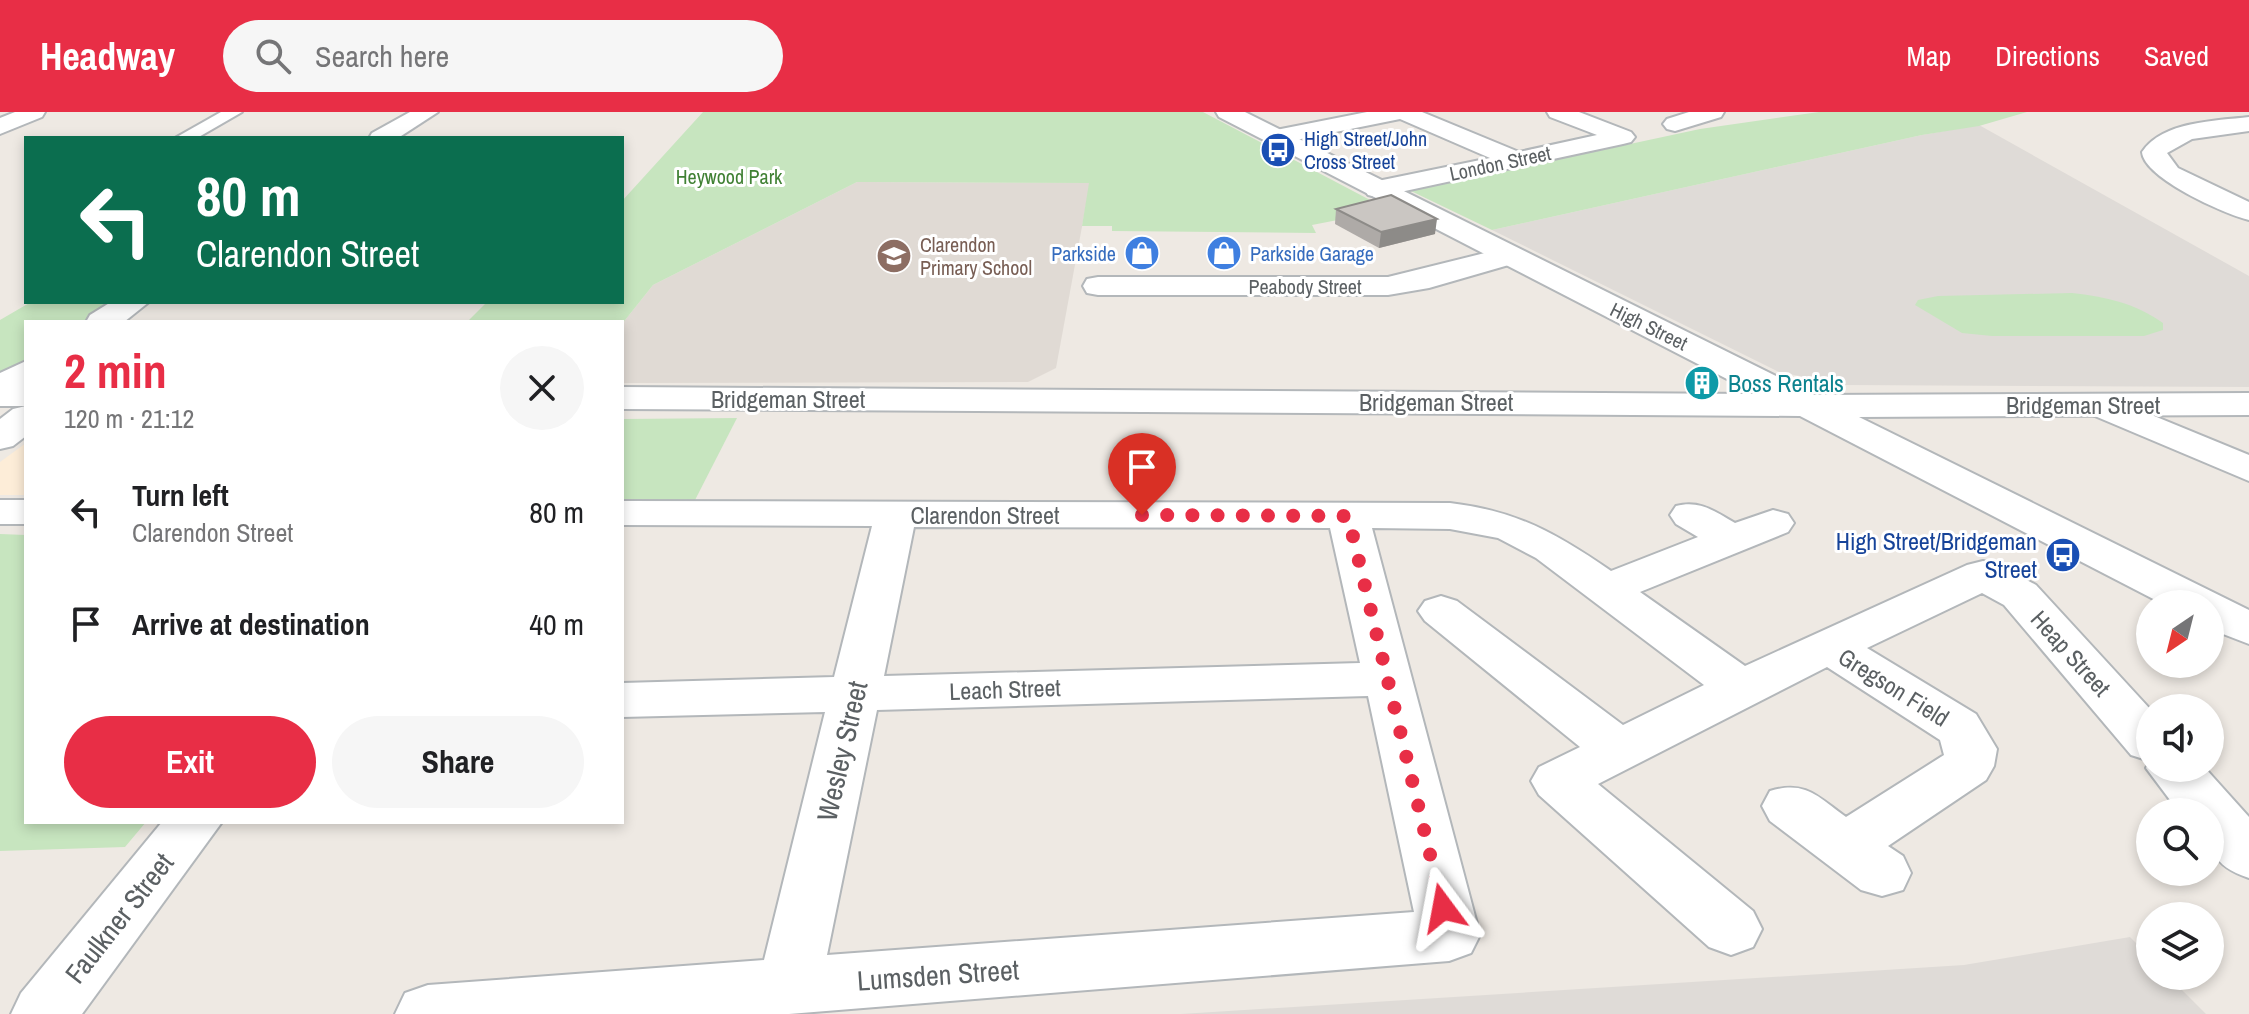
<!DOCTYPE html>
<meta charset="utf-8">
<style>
:root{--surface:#fff;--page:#f6f6f6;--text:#202124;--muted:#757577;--accent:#e82e46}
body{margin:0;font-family:"Archivo Narrow",sans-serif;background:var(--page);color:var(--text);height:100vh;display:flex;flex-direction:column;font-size:30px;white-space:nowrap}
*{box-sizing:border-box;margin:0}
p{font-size:26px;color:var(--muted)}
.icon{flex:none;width:44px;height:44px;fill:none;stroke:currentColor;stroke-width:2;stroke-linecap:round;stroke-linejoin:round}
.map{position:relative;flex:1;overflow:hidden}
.panel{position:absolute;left:24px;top:208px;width:600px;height:504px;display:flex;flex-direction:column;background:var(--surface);border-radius:0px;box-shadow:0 4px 12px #0003}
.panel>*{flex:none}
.hud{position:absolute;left:24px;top:24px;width:600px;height:168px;border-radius:0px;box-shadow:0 4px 12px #0003;background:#0b6e4f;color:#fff;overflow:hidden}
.needle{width:52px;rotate:215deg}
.controls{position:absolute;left:2136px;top:478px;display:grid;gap:16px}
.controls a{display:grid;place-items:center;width:88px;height:88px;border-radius:50%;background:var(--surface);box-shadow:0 4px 12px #0003;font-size:40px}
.pin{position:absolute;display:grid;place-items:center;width:68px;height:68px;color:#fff;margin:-82px -34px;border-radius:50% 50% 50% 0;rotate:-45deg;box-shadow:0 0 8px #0007}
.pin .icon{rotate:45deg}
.me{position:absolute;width:88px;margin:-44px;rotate:347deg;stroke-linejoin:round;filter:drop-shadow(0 0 6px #0008)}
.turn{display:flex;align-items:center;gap:28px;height:168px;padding:0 40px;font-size:36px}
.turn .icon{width:104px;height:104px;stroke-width:2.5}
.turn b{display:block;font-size:56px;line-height:68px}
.round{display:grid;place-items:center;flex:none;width:84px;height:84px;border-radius:42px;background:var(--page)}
.summary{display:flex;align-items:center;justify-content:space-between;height:136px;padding:0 40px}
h1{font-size:48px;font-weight:700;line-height:60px;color:var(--accent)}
.button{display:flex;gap:16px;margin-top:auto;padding:16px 40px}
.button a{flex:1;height:92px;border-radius:48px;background:var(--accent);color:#fff;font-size:32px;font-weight:700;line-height:92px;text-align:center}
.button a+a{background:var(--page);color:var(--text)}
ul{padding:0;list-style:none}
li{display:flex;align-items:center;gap:24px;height:112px;padding:0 40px}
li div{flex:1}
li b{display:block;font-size:30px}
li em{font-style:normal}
header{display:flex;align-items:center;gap:48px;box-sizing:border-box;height:112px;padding:0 40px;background:var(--accent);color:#fff}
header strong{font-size:38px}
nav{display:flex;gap:44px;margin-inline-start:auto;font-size:28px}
.search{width:560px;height:72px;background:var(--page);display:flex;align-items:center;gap:20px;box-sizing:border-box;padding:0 28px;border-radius:44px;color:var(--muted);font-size:30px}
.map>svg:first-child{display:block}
.commercial{fill:#fdedd8}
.industrial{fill:#dfdbd7}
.education{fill:#e0dad4}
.green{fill:#c7e5bf}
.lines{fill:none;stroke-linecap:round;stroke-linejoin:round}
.pedestrian-casing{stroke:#b3b7ba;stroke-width:4}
.minor-casing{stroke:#b3b7ba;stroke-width:4}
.tertiary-casing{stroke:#b3b7ba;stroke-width:4}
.pedestrian{fill:#fff;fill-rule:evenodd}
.minor{fill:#fff;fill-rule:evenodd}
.tertiary{fill:#fff;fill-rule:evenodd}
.wall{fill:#aeaaa7}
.shaded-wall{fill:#8d8b88}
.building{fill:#cac6c2;stroke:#8d8b88;stroke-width:2}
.route{stroke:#e82e46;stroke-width:14;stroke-dasharray:0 25.2}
.labels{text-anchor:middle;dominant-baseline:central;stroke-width:6;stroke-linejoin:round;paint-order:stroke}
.far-transit-label{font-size:20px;fill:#164399;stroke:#fff;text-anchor:start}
.far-street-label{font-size:20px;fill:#5b6063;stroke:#fff}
.far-park-label{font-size:20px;fill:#408134;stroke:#fff}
.far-education-label{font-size:20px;fill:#785e54;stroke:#fff;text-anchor:start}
.far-shop-label{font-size:20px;fill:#366cbe;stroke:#fff;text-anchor:end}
.culture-label{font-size:24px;fill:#0d838f;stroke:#fff;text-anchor:start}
.street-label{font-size:24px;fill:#5b6063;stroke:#fff}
.transit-label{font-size:24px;fill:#164399;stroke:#fff;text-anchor:end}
.near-street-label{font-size:28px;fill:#5b6063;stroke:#fff}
</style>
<header>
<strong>Headway</strong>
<div class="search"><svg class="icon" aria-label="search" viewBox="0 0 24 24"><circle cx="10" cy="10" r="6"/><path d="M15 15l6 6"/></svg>Search here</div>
<nav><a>Map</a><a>Directions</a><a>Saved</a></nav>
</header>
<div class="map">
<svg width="2249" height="902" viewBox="0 0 2249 902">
<rect width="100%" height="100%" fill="#eee9e3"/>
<!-- commercial -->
<polygon class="commercial" points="26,331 26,383 0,383 0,350"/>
<!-- industrial -->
<g class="industrial">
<polygon points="1979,13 2249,164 2249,275 1845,273 1779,260 1492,118 1922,23"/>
<polygon points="2130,825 2150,845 2150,864 2168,864 2206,902 1181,902 1964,853"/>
</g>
<!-- education -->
<polygon class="education" points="857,70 1090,71 1056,256 1028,270 622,271 622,212 653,173"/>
<!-- green -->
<g class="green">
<polygon points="703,0 1203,0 1389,98 1312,113 1316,121 1112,119 1112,114 1082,114 1089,71 857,70 653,173 622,212 467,210 487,190 622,190 622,89"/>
<polygon points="1819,0 2027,0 1979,14 1922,23 1492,118 1411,79 1700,17"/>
<path d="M2072 181C2106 185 2135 191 2163 211V218L2144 224H1992L1962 221 1915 193 1918 188 1938 184Z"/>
<polygon points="31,190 126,190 96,210 26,210 26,256 0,269 0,208"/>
<polygon points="737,306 694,390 622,390 622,307"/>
<polygon points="0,422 26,423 26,710 146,710 125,735 0,739"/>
</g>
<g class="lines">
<defs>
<polygon id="pedestrian" points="221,0 242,0 197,26 175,26"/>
<g id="minor">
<polygon points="15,0 45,0 42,5 0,22 0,6"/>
<polygon points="410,0 438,0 398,26 369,26 372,21"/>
<polygon points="1367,0 1422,0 1519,40 1597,23 1550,5 1547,0 1579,0 1631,20 1635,25 1631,30 1623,32 1377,85 1368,83 1364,77 1368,71 1490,46 1400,7 1276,32 1268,30 1264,25 1268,20 1276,18"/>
<polygon points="1689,0 1724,0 1721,5 1675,19 1667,17 1663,12 1667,7"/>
<path d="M2249 5V19L2192 27 2167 41 2178 56 2249 90V108C2224 102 2144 66 2142 40 2163 9 2215 9 2249 5Z"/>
<polygon points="1509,135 1519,138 1524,144 1519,150 1429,176 1388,183 1098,183 1087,181 1083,174 1087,167 1098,165 1388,165"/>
<polygon points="111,190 149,190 124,210 86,210 90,203"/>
<polygon points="26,249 26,276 13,285 0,288 0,261"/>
<polygon points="2103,283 2249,343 2249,369 2090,302 2085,294 2090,286"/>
<polygon points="26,294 26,324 13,334 0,337 0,307 13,297"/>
<rect x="0" y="388" width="26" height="24"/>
<path d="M622 389 1450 391C1517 399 1556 421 1611 459L1698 425 1676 412 1670 403 1676 394C1700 388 1714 399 1735 411L1773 398 1788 402 1794 411 1788 420 1640 480 1745 554 1967 453 1983 449 1999 453 2036 473 2150 597V649L2131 643 2004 493 1982 481 1867 536 1976 602 1997 637 1994 654 1986 668 1888 734 1903 744 1911 761 1903 778 1882 784 1861 778 1770 709 1762 694 1770 679C1806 668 1818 685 1846 705L1944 643 1940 628 1827 555 1598 672 1753 799 1762 817 1753 835 1731 843 1709 835 1539 683 1531 669 1539 655 1580 635 1425 509 1418 499 1425 489 1441 484 1457 489 1623 613 1704 573 1536 446 1498 426 1450 417 1372 416 1480 823 1471 841 1449 849 789 902H395L405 881 428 873 764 848 825 600 622 605V571L834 565 872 414 622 413ZM914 415 1330 416 1360 551 884 564ZM1368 584 1414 800 827 843 877 598Z"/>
<path d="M2150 649V656H2205L2249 705V766C2210 753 2210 737 2210 700H2179L2146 656Z"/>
<polygon points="162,710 222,710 82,902 11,902 21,881"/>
</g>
<g id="tertiary">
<polygon points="1216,0 1245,0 1814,283 2249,281 2249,303 1859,305 2249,498 2249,532 2210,517 2210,492 2163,492 1800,304 622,297 622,275 1756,282 1219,5"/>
<rect x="0" y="272" width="26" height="22"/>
</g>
</defs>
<!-- pedestrian casing -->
<use href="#pedestrian" class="pedestrian-casing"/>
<!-- minor casing -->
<use href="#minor" class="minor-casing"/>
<!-- tertiary casing -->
<use href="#tertiary" class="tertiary-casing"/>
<!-- pedestrian -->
<use href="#pedestrian" class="pedestrian"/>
<!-- minor -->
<use href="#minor" class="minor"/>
<!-- tertiary -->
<use href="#tertiary" class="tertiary"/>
</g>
<!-- wall -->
<polygon class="wall" points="1336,97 1435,122 1379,136 1335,112"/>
<!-- shaded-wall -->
<polygon class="shaded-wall" points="1437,107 1435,122 1379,136 1381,120"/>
<!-- building -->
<polygon class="building" points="1391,83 1437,107 1381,120 1336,97"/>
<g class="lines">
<!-- route -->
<polyline class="route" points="1142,403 1348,404 1443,796"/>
</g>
<!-- icons -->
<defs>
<symbol id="bus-disc" viewBox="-11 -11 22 22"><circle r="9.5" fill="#1a4fb4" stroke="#fff"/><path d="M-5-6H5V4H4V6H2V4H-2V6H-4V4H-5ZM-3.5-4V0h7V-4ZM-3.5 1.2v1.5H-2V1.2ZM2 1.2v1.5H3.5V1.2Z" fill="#fff"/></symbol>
<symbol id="shop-disc" viewBox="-11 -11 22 22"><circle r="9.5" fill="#3f7fe0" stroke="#fff"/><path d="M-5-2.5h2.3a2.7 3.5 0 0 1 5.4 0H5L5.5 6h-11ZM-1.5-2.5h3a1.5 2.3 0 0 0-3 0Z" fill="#fff"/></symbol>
<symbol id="school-disc" viewBox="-11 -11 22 22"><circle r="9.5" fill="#8d6e63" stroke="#fff"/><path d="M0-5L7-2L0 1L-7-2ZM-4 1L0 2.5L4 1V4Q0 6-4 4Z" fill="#fff"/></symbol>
<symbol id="building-disc" viewBox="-11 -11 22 22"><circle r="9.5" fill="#0f9aa8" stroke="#fff"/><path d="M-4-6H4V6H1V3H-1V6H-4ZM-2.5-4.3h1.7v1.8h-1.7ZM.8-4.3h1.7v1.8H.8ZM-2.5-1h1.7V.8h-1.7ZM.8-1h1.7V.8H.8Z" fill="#fff"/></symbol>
</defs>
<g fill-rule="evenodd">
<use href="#bus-disc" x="1258" y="18" width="40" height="40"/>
<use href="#shop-disc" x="1122" y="121" width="40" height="40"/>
<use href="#shop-disc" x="1204" y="121" width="40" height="40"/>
<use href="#school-disc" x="874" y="124" width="40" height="40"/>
<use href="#building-disc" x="1682" y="251" width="40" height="40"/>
<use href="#bus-disc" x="2043" y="423" width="40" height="40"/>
</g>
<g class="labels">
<!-- far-transit labels -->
<g class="far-transit-label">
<text x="1304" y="26">High Street/John<tspan x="1304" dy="23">Cross Street</tspan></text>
</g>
<!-- far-street labels -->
<g class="far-street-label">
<text transform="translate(1500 51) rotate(-12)">London Street</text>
<text x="1305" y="174">Peabody Street</text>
<text transform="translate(1649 214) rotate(26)">High Street</text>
</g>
<!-- far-park labels -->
<g class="far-park-label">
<text x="729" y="64">Heywood Park</text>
</g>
<!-- far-education labels -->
<g class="far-education-label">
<text x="920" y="132">Clarendon<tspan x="920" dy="23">Primary School</tspan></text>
</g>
<!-- far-shop labels -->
<g class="far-shop-label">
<text x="1116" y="141">Parkside</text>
<text x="1250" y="141" text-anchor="start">Parkside Garage</text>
</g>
<!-- culture labels -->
<g class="culture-label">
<text x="1728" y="271">Boss Rentals</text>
</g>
<!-- street labels -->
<g class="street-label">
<text x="788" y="287">Bridgeman Street</text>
<text x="1436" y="290">Bridgeman Street</text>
<text x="2083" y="293">Bridgeman Street</text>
<text x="985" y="403">Clarendon Street</text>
<text transform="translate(2071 541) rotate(48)">Heap Street</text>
<text transform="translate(1894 575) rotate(32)">Gregson Field</text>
<text transform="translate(1005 577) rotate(-2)">Leach Street</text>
</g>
<!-- transit labels -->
<g class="transit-label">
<text x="2037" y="429">High Street/Bridgeman<tspan x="2037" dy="28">Street</tspan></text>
</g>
<!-- near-street labels -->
<g class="near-street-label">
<text transform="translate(842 639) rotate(-77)">Wesley Street</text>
<text transform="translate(119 806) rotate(-52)">Faulkner Street</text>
<text transform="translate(938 863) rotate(-4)">Lumsden Street</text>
</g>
</g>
</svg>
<div class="controls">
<a><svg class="needle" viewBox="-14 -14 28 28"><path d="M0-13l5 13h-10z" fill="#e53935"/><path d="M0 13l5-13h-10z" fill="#757577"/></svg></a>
<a><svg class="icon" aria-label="sound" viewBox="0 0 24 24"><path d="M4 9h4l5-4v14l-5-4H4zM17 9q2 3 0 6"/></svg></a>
<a><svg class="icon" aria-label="search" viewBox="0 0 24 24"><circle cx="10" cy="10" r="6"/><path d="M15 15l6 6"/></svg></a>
<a><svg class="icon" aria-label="layers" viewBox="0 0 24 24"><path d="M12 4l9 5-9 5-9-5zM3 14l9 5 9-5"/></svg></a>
</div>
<div class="pin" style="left:1142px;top:403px;background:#d93025"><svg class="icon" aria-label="arrive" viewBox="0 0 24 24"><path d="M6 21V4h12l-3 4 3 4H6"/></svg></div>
<svg class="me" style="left:1443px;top:796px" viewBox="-20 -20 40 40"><path d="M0-17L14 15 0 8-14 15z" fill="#e82e46" stroke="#fff" stroke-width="4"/></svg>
<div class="hud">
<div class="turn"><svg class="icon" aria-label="left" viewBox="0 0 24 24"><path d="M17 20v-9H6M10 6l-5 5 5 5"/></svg><div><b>80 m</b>Clarendon Street</div></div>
</div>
<section class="panel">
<div class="summary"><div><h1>2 min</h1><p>120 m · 21:12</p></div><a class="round"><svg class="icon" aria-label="close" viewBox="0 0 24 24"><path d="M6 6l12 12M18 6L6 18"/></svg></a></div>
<ul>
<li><svg class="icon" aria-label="left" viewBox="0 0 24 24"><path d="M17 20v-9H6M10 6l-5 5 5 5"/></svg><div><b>Turn left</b><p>Clarendon Street</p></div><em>80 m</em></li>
<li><svg class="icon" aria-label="arrive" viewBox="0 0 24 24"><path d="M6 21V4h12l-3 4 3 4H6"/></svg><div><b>Arrive at destination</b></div><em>40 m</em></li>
</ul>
<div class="button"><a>Exit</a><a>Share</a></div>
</section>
</div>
